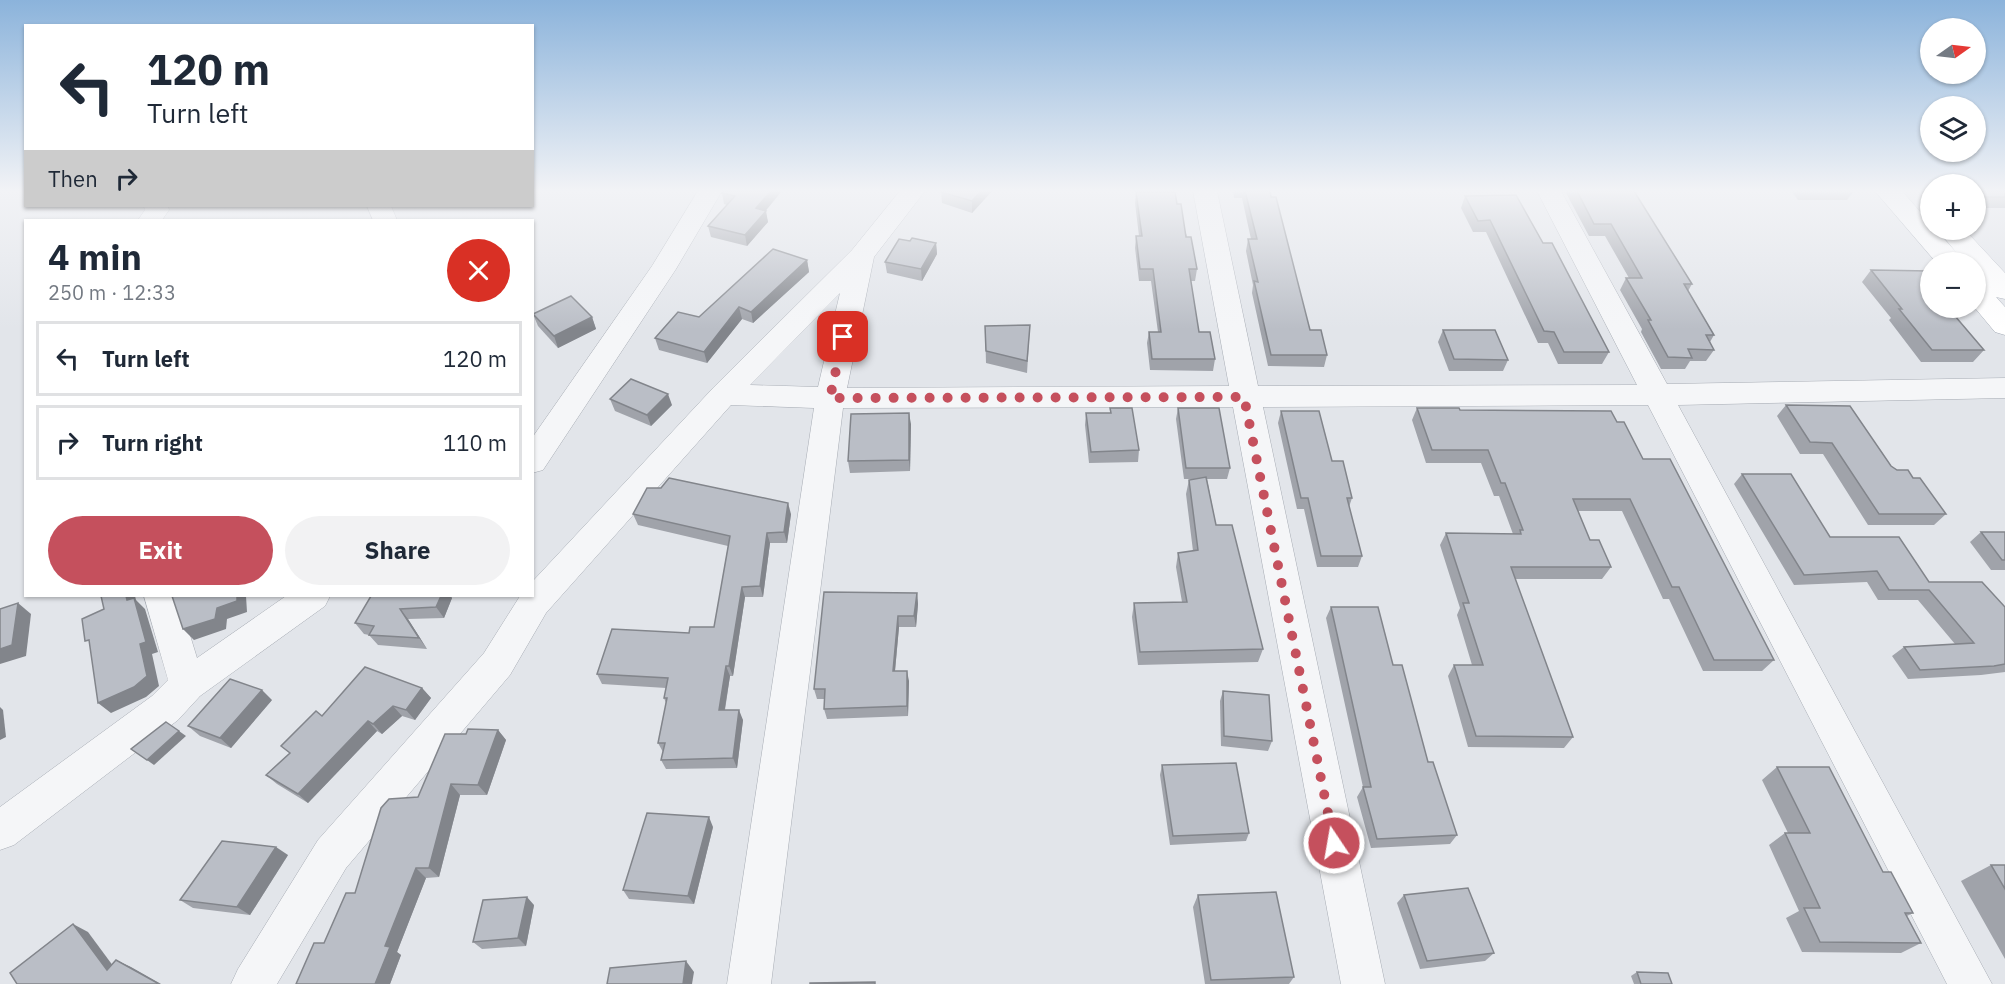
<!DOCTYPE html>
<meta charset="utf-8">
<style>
:root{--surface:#fff;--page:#f2f2f3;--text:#1f2937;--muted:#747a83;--line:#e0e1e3;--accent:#c5505d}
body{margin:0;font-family:"IBM Plex Sans",sans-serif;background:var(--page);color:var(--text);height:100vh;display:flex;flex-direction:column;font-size:22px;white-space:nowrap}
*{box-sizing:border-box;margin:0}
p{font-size:20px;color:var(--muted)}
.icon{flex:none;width:33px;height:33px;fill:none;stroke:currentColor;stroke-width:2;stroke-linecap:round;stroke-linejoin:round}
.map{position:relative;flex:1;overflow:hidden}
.sheet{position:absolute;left:24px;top:219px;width:510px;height:378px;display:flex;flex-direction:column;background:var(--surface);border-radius:0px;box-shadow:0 2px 4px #0004}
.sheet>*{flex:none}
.banner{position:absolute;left:24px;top:24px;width:510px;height:183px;border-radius:0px;box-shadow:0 2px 4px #0004;background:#fff;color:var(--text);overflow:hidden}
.needle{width:39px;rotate:76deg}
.tools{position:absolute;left:1920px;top:18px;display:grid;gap:12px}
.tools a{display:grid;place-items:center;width:66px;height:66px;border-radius:50%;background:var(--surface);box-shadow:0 2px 4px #0004;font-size:30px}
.pin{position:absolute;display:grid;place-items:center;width:51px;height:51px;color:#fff;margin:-26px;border-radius:12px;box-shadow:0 3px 9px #0006}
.me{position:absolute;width:66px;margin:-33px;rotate:348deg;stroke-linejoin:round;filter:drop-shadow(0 0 4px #0008)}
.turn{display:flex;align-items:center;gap:21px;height:126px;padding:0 24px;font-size:27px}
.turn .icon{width:78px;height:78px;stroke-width:2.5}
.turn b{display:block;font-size:42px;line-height:51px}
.then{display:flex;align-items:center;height:57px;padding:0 24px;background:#0003;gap:12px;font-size:22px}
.round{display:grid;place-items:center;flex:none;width:63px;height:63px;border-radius:32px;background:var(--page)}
.head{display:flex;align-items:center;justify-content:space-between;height:102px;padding:0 24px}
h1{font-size:36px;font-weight:700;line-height:45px}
.action{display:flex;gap:12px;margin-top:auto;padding:12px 24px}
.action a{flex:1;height:69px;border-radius:36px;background:var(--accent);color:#fff;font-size:24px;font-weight:700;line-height:69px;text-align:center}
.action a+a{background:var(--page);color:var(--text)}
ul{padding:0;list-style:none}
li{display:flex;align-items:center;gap:18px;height:75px;margin:0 12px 9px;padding:0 12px;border:3px solid var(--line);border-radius:0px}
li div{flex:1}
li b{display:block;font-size:22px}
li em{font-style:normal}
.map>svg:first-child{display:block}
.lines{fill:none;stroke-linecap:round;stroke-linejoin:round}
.minor-casing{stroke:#a7acb4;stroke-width:1}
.primary-casing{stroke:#a2a9b4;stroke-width:1}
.minor{fill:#f5f6f8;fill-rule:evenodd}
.primary{fill:#fff;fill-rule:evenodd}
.wall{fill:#a0a3aa}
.shaded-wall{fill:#82858b}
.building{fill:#babec6;stroke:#82858b;stroke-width:1.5}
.route{stroke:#c5505d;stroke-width:10;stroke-dasharray:0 18}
</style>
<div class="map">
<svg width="2005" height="984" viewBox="0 0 2005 984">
<rect width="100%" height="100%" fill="#e2e5ea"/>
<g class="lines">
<defs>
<g id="minor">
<polygon points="698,191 722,191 676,269 543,470 532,473 532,438 652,266"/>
<path d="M900 191H925L874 257 847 388 1229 386 1193 191H1217L1258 386 1637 385 1537 191H1561L1667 384 2005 378V398L1678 405 1992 984H1947L1648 405 1263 407 1385 984H1341L1233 407 843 408 771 984H727L814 408 731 405 546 613 510 675 346 868 277 984H231L238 969 318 840 484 653 520 596H532V582L714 387 852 250ZM840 293 818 387 750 385Z"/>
<polygon points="144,206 168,206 169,210 162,220 138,220 145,210"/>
<polygon points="367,206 391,206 397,220 373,220"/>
<polygon points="144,596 178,596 197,658 286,596 330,596 325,606 200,696 178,720 14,845 0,850 0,807 152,696 168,680"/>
</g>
<polygon id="primary" points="1875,191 1902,191 1930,223 1930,230 1936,230 1956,252 1938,230 1965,230 2005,273 2005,299 1996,297 2005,307 2005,335 1995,332 1975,308 1976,282 1984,284 1976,274 1976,262 1965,262 1960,256 1963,262 1936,262"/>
</defs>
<!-- minor casing -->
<use href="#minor" class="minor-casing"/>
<!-- primary casing -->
<use href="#primary" class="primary-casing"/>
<!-- minor -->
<use href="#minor" class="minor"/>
<!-- primary -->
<use href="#primary" class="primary"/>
</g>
<!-- wall -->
<g class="wall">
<polygon points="723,191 765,211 768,222 747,246 711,237 708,226 727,205 724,204 722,193"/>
<polygon points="992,191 972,213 942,203 941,192"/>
<polygon points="1233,191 1270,191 1310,330 1327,355 1324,367 1268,366 1252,293 1253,285 1246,251 1248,239 1251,239 1242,198 1234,198"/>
<polygon points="1565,191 1634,191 1692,284 1688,291 1714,335 1710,342 1714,350 1706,361 1690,361 1685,369 1661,369 1641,332 1642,329 1620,290 1626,278 1629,278 1605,236 1589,236"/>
<polygon points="1791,191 1854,191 1847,200 1798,200"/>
<rect x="1976" y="191" width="29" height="17"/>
<polygon points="1136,192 1177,204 1197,269 1195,281 1191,281 1199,332 1215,359 1213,371 1150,370 1147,343 1149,332 1158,332 1151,281 1139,281 1135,248 1136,236 1139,236 1135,203"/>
<polygon points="1465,196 1543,243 1609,352 1602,364 1558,364 1548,343 1538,343 1486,232 1473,232 1461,208"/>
<polygon points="910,241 936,243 937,254 922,281 887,273 885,262"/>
<polygon points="807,260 809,272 753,323 742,319 707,363 659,350 655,338 699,317"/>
<polygon points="1871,270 1966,309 1957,319 1984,350 1973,362 1921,362 1889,320 1891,318 1862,282"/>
<polygon points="533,314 592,317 596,329 558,348 538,326"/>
<polygon points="1030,325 1027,373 986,363 985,326"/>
<polygon points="1443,330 1508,360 1503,371 1449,371 1438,342"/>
<polygon points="610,399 672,405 651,426 615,411"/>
<polygon points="1786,405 1891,466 1897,470 1913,478 1946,514 1934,525 1868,525 1823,454 1800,454 1777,416"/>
<polygon points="1110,408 1139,450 1138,462 1089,463 1085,425 1086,413 1110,413"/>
<polygon points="1178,408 1230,468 1227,479 1207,479 1216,525 1263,649 1258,662 1138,665 1132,617 1134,603 1182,602 1176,567 1178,553 1193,551 1186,494 1189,480 1193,479 1184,479 1176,419"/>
<polygon points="1417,408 1617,422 1643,459 1774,660 1762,671 1703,671 1669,599 1663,599 1622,511 1578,511 1590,540 1611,567 1602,579 1515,579 1573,737 1564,748 1468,747 1448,676 1454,665 1472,665 1457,615 1460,608 1440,545 1446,533 1513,534 1499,496 1494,496 1481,463 1426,463 1412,420"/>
<polygon points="1281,411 1332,461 1352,498 1349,507 1362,556 1358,567 1317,567 1304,509 1297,509 1278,423"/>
<polygon points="911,424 910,471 850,473 848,461"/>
<polygon points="1742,474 1830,537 1929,582 2005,607 2005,672 1981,675 1908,679 1892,656 1904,647 1955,644 1918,600 1878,600 1867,582 1794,585 1734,484"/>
<polygon points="633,514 791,514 787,543 770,543 763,597 745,597 733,676 730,676 725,710 743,720 737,768 666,769 661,760 663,752 658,743 666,703 664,698 666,688 602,684 597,674 689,633 714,627 728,546 638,525"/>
<polygon points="1981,532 2005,532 2005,570 1991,570 1970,542"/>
<polygon points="917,593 918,604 916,627 899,627 895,671 909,681 908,716 827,719 824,709 825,699 817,699 814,689"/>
<polygon points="371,596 452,598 444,618 408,619 427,649 378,645 369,635 364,634 355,623"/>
<polygon points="1331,607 1393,665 1428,762 1457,835 1450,844 1371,848 1357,797 1363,787 1326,618"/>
<polygon points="422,688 431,698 415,720 402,716 382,734 377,731 308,803 277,784 266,775 289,754 322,716"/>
<polygon points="1223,691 1272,741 1268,751 1221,746 1220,701"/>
<polygon points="272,700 231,748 200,736 188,726"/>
<polygon points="498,730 506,740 487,795 460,795 439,877 426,878 397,952 401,955 390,984 296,984 324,943 355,893 418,797 466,734"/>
<polygon points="1162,765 1249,833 1246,841 1170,845 1160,775"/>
<polygon points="1777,767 1883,872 1913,913 1907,916 1921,943 1901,953 1802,952 1786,918 1799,911 1769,845 1785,833 1788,833 1762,780"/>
<polygon points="713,827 694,904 629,899 623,890"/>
<polygon points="288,855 250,915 193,908 180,900"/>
<polygon points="1991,865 2005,865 2005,959 1961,881"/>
<polygon points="1198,895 1294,977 1289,984 1205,984 1193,907"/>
<polygon points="1404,895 1494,953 1485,961 1420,969 1397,903"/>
<polygon points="534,905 526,946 482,949 473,942"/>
<polygon points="1637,972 1672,984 1634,984 1631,976"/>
</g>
<!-- shaded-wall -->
<g class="shaded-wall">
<polygon points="771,191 782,191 758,220 756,208"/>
<polygon points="981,191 992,191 972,213 972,201"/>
<polygon points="766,211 768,222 747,246 745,235"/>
<polygon points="936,243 937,254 922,281 921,269"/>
<polygon points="807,260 809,272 753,323 751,312"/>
<polygon points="739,307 742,319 707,363 704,352"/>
<polygon points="592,317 596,329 558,348 554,336"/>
<polygon points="668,394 672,405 651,426 647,415"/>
<polygon points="909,413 911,424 910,471 909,460"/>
<polygon points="788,503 791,514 787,543 784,532"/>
<polygon points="767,533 770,543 763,597 760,586"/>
<polygon points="742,587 745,597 733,676 729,666"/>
<polygon points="917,593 918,604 916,627 914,616"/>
<polygon points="126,596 135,596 136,600 145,609 158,652 152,654 159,686 146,697 111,713 98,703 127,600"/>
<polygon points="237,596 246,596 247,612 227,619 226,629 194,640 183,629"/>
<polygon points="441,596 451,596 452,598 444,618 436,607"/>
<polygon points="18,603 31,614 26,656 0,664 0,649"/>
<polygon points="400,609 408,619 427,649 419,638"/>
<polygon points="898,616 899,627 894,681 893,671"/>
<polygon points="726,666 730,676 723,720 719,710"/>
<polygon points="907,671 909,681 908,716 907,706"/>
<polygon points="422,688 431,698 415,720 406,710"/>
<polygon points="262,690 272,700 231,748 220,738"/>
<polygon points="393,706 402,716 382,734 373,724"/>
<polygon points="0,707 3,710 6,737 0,740"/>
<polygon points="739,710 743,720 737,768 733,758"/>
<polygon points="368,721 377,731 308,803 298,794"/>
<polygon points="498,730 506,740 487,795 478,785"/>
<polygon points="179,731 186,736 154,765 147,760"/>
<polygon points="451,784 460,795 439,877 429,868"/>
<polygon points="709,817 713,827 694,904 688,896"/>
<polygon points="276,847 288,855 250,915 237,907"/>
<polygon points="416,868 426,878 397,952 401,955 390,984 375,984 385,946"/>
<polygon points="527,897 534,905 526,946 518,938"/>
<polygon points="73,924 88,932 122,978 107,970"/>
<polygon points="116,960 131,967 161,984 158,984"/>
<polygon points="686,961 694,972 692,984 683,984"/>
</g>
<!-- building -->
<g class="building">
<polygon points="723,191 771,191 756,208 766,211 745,235 708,226 735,196 722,193"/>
<polygon points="942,191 981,191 972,201 941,192"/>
<polygon points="1245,191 1270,191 1271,197 1276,197 1310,330 1321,330 1327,355 1271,355 1254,281 1258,282 1248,239 1257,239"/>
<polygon points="1577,191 1634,191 1692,284 1684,284 1714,335 1706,335 1714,350 1688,349 1692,358 1668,357 1648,320 1651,320 1626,278 1642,278 1611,224 1594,224"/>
<rect x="1976" y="191" width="29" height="6"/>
<polygon points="1136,192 1175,192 1177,204 1181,204 1186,237 1191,237 1197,269 1189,269 1199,332 1210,332 1215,359 1152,359 1149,332 1161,332 1153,269 1140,269 1136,236 1142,236"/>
<polygon points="1516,195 1543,243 1552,243 1609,352 1564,352 1554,332 1544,331 1490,220 1478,221 1465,196"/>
<polygon points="912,238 936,243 921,269 885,262 899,239 910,241"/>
<polygon points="773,249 807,260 751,312 739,307 704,352 655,338 678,312 699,317"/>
<polygon points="1871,270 1930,271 1930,308 1965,308 1966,309 1949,309 1984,350 1932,350 1899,309 1902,309"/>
<polygon points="571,296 592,317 554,336 533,314"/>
<polygon points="1030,325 1027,361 986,351 985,326"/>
<polygon points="1443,330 1495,330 1508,360 1454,359"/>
<polygon points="631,379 668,394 647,415 610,399"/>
<polygon points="1786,405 1850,406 1891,466 1897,470 1908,470 1913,478 1920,478 1946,514 1879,514 1832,443 1810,442"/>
<polygon points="1110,408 1132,408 1139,450 1091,452 1086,413 1111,413"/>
<polygon points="1178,408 1219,408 1230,468 1186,468"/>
<polygon points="1417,408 1459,408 1460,410 1611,411 1617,422 1624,422 1643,459 1670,459 1774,660 1714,660 1679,587 1672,587 1630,499 1573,499 1590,540 1599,540 1611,567 1511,567 1573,737 1476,736 1454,665 1483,665 1463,603 1469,603 1446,533 1521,534 1520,530 1523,530 1505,483 1501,483 1488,450 1432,450"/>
<polygon points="1281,411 1319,411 1332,461 1343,461 1352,498 1347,498 1362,556 1321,556 1308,498 1301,498"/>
<polygon points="909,413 909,460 848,461 851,414"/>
<polygon points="1742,474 1791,474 1830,537 1899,537 1929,582 1982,582 2005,607 2005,664 1994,666 1920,670 1904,647 1974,643 1929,590 1889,590 1877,571 1804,575"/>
<polygon points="1206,477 1216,525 1232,525 1263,649 1140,652 1134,603 1187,602 1178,553 1198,550 1189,480"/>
<polygon points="669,478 788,503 784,532 767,533 760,586 742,587 729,666 726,666 719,710 739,710 733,758 661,760 665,743 658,743 667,698 664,698 668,678 597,674 612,629 689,633 690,627 714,627 730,536 633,514 647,488 661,488"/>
<polygon points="1981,532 2005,532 2005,560 2002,560"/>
<polygon points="824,592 917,593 914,616 898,616 893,671 907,671 907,706 824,709 825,689 814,689"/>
<polygon points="101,596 126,596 127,600 134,598 146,642 140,644 147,676 134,687 98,703 89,640 85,641 82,619 104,609"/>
<polygon points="172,596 237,596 237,601 217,608 215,619 183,629"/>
<polygon points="371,596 441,596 436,607 400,609 419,638 369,635 374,626 355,623"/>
<polygon points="18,603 12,645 0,649 0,609"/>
<polygon points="1331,607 1378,607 1393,665 1402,665 1428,762 1433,762 1457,835 1377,839 1363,787 1371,787"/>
<polygon points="365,667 422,688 406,710 393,706 373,724 368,721 298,794 266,775 290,753 281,746 316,711 322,716"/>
<polygon points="230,679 262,690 220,738 188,726"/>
<polygon points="1223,691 1269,695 1272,741 1224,736"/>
<polygon points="166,722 179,731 147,760 131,749"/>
<polygon points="468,729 498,730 478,785 451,784 429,868 416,868 385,946 390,947 375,984 296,984 314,943 324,943 346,893 355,893 381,808 389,799 418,797 445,734 466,734"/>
<polygon points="1236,763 1249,833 1173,836 1162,765"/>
<polygon points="1777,767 1829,767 1883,872 1891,872 1913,913 1905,913 1921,943 1820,942 1804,908 1820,908 1785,833 1810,833"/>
<polygon points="647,813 709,817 688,896 623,890"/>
<polygon points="222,841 276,847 237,907 180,900"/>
<polygon points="1991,865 2005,865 2005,889"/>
<polygon points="1468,888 1494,953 1427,961 1404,895"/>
<polygon points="1276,892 1294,977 1211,980 1198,895"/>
<polygon points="527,897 518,938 473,942 483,900"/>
<polygon points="73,924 107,970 116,960 159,984 17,984 10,973"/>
<polygon points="686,961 683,984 607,984 610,968"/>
<polygon points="1637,972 1668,973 1672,984 1641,984"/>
<polygon points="875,982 875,984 810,984 810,983"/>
</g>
<!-- sky -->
<linearGradient id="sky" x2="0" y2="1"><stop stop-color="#8bb3db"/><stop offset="0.58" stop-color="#f2f3f6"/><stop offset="1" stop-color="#f2f3f6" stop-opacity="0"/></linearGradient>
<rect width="2005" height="329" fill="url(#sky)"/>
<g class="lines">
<!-- route -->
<polyline class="route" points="843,337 830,398 1244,397 1334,843"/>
</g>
</svg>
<div class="tools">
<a><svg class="needle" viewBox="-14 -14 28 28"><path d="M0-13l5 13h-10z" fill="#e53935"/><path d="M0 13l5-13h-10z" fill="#747a83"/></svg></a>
<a><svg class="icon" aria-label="layers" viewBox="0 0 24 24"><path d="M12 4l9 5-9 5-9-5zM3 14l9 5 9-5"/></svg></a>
<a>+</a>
<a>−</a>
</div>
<div class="pin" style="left:843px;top:337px;background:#d93025"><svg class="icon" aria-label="arrive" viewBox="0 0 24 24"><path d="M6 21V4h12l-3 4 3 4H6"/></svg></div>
<svg class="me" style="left:1334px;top:843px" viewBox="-20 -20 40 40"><circle r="17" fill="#c5505d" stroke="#fff" stroke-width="3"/><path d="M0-11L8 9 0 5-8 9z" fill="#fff"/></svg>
<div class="banner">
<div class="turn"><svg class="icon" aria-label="left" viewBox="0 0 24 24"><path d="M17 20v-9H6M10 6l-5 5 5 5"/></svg><div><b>120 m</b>Turn left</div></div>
<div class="then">Then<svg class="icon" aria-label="right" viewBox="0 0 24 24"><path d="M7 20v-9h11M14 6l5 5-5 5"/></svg></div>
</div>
<section class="sheet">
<div class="head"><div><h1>4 min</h1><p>250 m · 12:33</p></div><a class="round" style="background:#d93025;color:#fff"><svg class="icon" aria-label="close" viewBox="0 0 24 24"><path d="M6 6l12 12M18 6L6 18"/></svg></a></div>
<ul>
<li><svg class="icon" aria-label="left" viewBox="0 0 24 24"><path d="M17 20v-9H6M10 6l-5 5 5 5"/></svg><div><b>Turn left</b></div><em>120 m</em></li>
<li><svg class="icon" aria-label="right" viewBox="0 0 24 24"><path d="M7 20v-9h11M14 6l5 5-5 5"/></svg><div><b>Turn right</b></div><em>110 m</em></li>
</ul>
<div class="action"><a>Exit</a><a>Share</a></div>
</section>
</div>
